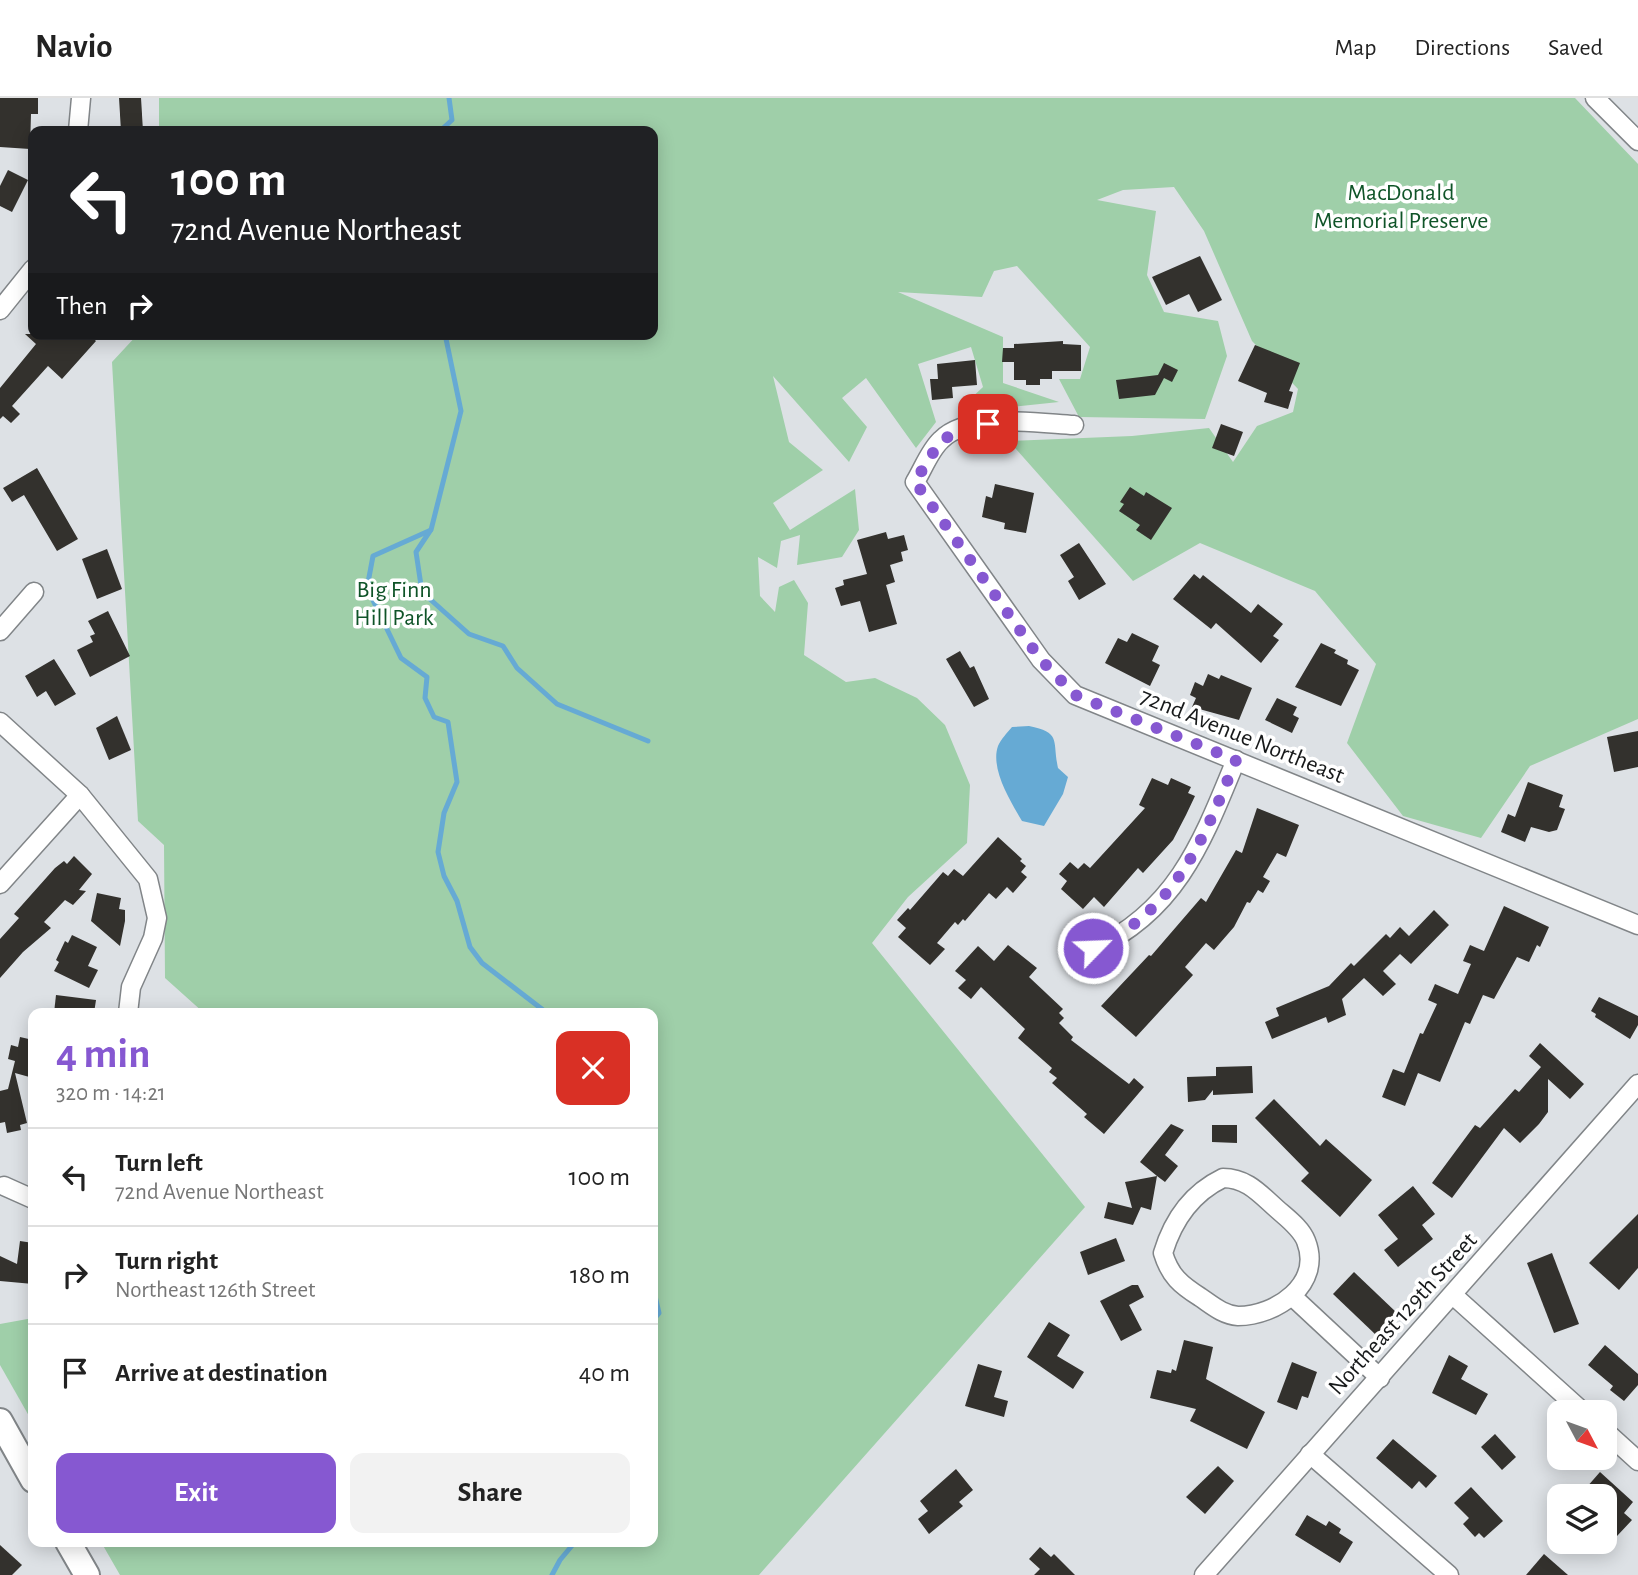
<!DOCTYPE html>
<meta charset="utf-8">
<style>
:root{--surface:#fff;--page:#f2f2f2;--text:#222;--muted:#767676;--line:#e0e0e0;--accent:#8658d1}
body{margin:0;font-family:"Alegreya Sans",sans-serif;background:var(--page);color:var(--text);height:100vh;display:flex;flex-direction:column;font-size:26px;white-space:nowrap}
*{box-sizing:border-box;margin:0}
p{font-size:23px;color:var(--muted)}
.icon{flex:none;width:38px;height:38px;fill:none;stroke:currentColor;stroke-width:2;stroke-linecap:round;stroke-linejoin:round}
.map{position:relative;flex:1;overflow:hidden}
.drawer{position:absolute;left:28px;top:910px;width:630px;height:539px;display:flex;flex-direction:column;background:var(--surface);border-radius:14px;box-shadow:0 4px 18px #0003}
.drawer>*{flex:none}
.top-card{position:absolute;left:28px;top:28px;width:630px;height:214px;border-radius:14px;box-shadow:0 4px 18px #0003;background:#202124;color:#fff;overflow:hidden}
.needle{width:46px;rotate:131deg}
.buttons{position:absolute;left:1547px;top:1302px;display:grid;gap:14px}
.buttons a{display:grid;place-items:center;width:70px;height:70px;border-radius:14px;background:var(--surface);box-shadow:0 4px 18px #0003;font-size:35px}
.pin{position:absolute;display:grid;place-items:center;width:60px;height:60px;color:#fff;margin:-30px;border-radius:14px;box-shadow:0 4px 10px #0006}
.me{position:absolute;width:77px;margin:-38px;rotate:66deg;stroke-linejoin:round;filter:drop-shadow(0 0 5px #0008)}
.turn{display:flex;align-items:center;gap:24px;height:147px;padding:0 28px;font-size:32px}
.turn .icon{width:91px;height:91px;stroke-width:2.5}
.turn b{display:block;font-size:49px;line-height:60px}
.then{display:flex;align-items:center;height:66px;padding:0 28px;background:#0003;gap:14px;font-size:26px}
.round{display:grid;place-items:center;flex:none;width:74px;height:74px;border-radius:14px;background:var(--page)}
.head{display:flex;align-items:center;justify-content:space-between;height:119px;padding:0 28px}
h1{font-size:42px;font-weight:600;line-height:52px;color:var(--accent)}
.primary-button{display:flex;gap:14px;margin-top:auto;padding:14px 28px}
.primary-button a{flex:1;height:80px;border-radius:14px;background:var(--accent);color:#fff;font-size:28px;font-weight:600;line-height:80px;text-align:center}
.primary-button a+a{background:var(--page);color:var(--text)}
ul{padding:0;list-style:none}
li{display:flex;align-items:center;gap:21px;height:98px;padding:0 28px;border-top:2px solid var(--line)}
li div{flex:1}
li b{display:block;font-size:26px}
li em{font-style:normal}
header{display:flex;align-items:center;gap:42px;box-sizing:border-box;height:98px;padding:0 35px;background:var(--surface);border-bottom:2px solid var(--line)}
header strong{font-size:33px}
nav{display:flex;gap:38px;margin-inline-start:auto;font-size:24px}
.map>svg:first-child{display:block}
.green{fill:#9fcfa9}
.water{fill:#66aad4}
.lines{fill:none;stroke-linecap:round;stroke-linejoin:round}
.stream{stroke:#66aad4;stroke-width:5}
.building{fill:#33312d}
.street-casing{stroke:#818588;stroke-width:21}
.secondary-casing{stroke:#818588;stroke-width:28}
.street{stroke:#fff;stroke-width:18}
.secondary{stroke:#fff;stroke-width:24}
.route{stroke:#8658d1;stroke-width:12;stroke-dasharray:0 21.6}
.labels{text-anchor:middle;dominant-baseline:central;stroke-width:7;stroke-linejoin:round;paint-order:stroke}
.park-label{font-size:24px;fill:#0f5428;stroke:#fff}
.street-label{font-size:24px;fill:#17191a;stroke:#fff}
</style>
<header>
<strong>Navio</strong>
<nav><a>Map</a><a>Directions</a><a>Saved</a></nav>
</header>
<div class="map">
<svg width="1638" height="1477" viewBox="0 0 1638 1477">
<rect width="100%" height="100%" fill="#dde1e5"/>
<!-- green -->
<g class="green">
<polygon points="159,0 1575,0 1638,66 1638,621 1530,668 1481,740 1403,718 1347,645 1376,566 1315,493 1200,445 1133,483 1009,343 1132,338 1209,330 1233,364 1257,328 1293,314 1298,291 1252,243 1204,133 1174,89 1123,92 1097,102 1156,113 1147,177 1164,214 1218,223 1227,258 1205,321 1079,319 1059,281 1080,281 1090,249 1017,168 994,173 982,199 898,194 1003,239 1003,285 1059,304 1003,310 986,300 965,306 983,289 971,249 918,266 936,324 916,350 866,280 842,300 867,329 849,364 773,278 789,344 823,372 773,405 790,432 855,391 859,432 842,459 797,467 800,437 781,443 777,470 758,459 760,498 775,514 779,489 794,482 808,505 804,557 846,584 875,580 917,600 945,627 970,687 967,745 908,799 872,845 1085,1109 759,1477 120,1477 101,1444 653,1444 653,915 204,915 165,880 164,747 138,723 112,264 138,236 653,236 653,33 159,33"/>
<polygon points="33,1220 33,1325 0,1267 0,1226"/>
</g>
<!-- water -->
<path class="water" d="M1029 628C1062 635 1052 642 1058 670L1068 679 1063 696 1044 728 1022 723C1011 704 990 671 998 648 1001 641 1007 635 1012 629Z"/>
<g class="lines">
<!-- stream -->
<g class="stream">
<polyline points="440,33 452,22 449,0"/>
<polyline points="445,236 461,313 431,432 373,458 367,490 401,560 427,579 425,600 434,619 448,624 457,684 444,715 438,754 444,778 457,803 470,849 482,865 547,915"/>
<polyline points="430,433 416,454 422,494 469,536 503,548 517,570 557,606 648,643"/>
<polyline points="653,1189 659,1215 653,1222"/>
<polyline points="552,1477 560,1462 575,1444"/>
</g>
</g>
<!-- building -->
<g class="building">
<polygon points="0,0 38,0 38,16 31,16 30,51 0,49"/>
<polygon points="119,0 141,0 143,33 121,33"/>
<polygon points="8,72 28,82 12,114 0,108 0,88"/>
<polygon points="1200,158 1222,202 1198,214 1189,196 1166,207 1152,179"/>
<polygon points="25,236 89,236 96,243 62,281 48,268 12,308 20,316 11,325 3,318 0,321 0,290 36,246"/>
<polygon points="1063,243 1063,246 1081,247 1081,273 1052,273 1052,281 1040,281 1040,287 1026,287 1026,282 1014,282 1014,264 1002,264 1003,250 1014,250 1014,246"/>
<polygon points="1255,247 1300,265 1289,293 1293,294 1288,311 1264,304 1267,295 1238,283"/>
<polygon points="975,262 977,287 952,289 953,300 932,302 930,281 938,281 937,266"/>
<polygon points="1164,265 1178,272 1172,284 1164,280 1155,297 1119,301 1116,282 1158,277"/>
<polygon points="1221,326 1243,334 1234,358 1212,350"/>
<polygon points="37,370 78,441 57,453 24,397 12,404 3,390"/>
<polygon points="995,386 1034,395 1026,435 1004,431 1005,425 982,419 986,398 992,400"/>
<polygon points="1130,389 1144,398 1146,394 1172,410 1151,442 1136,432 1140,427 1119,413 1124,406 1120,404"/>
<polygon points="886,434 888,441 904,437 908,452 901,454 903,463 890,467 895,484 886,487 897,526 869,534 860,503 841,508 835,490 844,487 843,482 867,476 857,442"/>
<polygon points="1079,445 1106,486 1079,502 1068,483 1074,479 1060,457"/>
<polygon points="107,451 122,491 97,501 82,461"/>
<polygon points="1194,476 1200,481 1203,477 1251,515 1258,506 1283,526 1273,538 1279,542 1261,565 1216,525 1211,531 1173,501"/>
<polygon points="108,513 130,558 90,579 77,552 93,544 90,538 95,536 88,523"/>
<polygon points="1132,535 1159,548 1152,563 1160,567 1150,588 1105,565 1118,540 1127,544"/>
<polygon points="1321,545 1336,552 1334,555 1348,562 1347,566 1359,572 1341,608 1295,589"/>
<polygon points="960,553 970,570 974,568 989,601 974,609 946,561"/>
<polygon points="54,561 76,596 55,608 46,593 37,599 25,578"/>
<polygon points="1208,576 1219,581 1221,577 1252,590 1239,622 1192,609 1196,600 1190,597 1195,584 1203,588"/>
<polygon points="1277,600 1297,609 1293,617 1299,620 1292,635 1265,622"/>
<polygon points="117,618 131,652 109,662 96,630"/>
<polygon points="1638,633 1638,669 1614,674 1607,639"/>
<polygon points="1152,680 1168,687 1171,680 1191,689 1188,695 1195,698 1186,717 1173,742 1143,775 1138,770 1104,809 1094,799 1083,811 1061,791 1067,783 1059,776 1070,764 1078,771 1084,765 1090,770 1145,710 1139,707"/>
<polygon points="1528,684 1563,697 1559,709 1565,711 1557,732 1549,734 1531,729 1525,744 1501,734 1508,716 1515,719"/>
<polygon points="1257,710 1299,727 1286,759 1277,755 1263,779 1270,783 1263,795 1258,792 1250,805 1247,804 1234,829 1214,852 1206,845 1185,869 1193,877 1136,939 1101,908 1149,857 1151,858 1201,800 1206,804 1236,752 1242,755"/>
<polygon points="998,739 1022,761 1020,763 1026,768 1021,774 1027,779 1013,795 1007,789 996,801 989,795 965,823 963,821 958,827 955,824 937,845 945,851 930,867 898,839 906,830 897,822 908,810 910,812 943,774 948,778 954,771 963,778"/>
<polygon points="74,758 92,776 79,792 86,793 73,807 65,802 44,824 51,830 23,854 0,880 0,841 19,820 14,816 55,770 64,763 67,766"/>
<polygon points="97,795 121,800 119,811 125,812 125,823 120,848 91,823"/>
<polygon points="1504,808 1549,829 1540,849 1537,847 1529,864 1517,859 1494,901 1483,897 1470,926 1465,924 1440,984 1418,975 1405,1008 1382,999 1393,971 1404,975 1420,935 1423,936 1437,906 1428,902 1435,886 1458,896 1471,866 1463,863 1470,847 1484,853"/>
<polygon points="1434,812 1449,827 1411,866 1400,856 1383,873 1396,886 1383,898 1364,880 1342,901 1346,917 1328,925 1326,919 1272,941 1265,924 1279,918 1276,910 1329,888 1351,865 1354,868 1386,836 1390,840 1400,829 1409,838"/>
<polygon points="72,837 97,849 88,868 98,872 89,890 54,873 59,864 56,862 65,843 68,845"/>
<polygon points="1008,847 1037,870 1029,879 1063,911 1059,915 1064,920 1059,925 1073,939 1071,942 1129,986 1134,980 1144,989 1104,1036 1084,1019 1087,1016 1052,985 1057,980 1049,974 1052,970 1018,940 1025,931 981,889 971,901 958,890 966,882 955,873 978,848 994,863"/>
<polygon points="56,897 96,902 94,915 54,915"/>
<polygon points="1599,899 1638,918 1638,927 1630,941 1595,919 1596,916 1591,913"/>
<polygon points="20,939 33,942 33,980 15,975 27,1025 20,1027 21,1032 7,1035 5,1024 0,1025 0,993 8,991 15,963 8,961 11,947 18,949"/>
<polygon points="1540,945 1584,986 1570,1001 1548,981 1548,1014 1539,1026 1520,1045 1504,1030 1452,1100 1432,1085 1475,1027 1480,1030 1515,991 1519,994 1541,969 1529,958"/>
<polygon points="1252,968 1253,995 1213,997 1213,992 1205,1002 1188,1004 1187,979 1216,978 1216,969"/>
<polygon points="1274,1001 1320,1048 1326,1041 1372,1082 1340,1119 1301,1083 1309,1075 1255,1020"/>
<polygon points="1171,1026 1184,1032 1165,1057 1178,1068 1165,1084 1157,1078 1151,1112 1141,1109 1133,1127 1104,1120 1108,1104 1132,1110 1125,1084 1157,1078 1140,1064"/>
<polygon points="1212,1027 1237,1027 1237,1045 1212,1044"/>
<polygon points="1413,1088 1435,1116 1422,1127 1433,1141 1398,1169 1384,1152 1398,1141 1378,1117"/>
<polygon points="1638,1116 1638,1170 1619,1192 1589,1165"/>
<polygon points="1116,1140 1125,1163 1088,1177 1080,1154"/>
<polygon points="20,1143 33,1145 33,1186 0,1183 0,1158 17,1166"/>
<polygon points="1552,1155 1579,1226 1554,1235 1527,1165"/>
<polygon points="1354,1174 1397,1215 1376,1237 1333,1196"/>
<polygon points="1132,1187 1138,1187 1144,1199 1129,1207 1142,1232 1121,1243 1100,1203"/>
<polygon points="1049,1224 1070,1237 1057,1258 1084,1274 1073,1291 1027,1259"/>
<polygon points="1184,1242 1213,1249 1206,1281 1265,1314 1247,1351 1190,1323 1196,1311 1150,1300 1157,1272 1171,1275 1172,1271 1176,1273"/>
<polygon points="1605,1247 1638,1276 1638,1287 1624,1303 1610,1292 1613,1288 1588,1267"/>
<polygon points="1449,1257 1468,1268 1461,1281 1488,1296 1476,1317 1432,1295"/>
<polygon points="1292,1264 1317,1274 1308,1300 1302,1298 1297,1312 1277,1304"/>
<polygon points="978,1266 1002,1273 994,1299 1008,1303 1004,1319 965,1308"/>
<polygon points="1495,1336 1516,1359 1502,1372 1481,1349"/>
<polygon points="1393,1341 1437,1378 1426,1390 1419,1383 1412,1391 1376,1360"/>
<polygon points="1218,1368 1234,1383 1205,1416 1186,1399"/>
<polygon points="956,1371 973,1392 959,1404 963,1408 929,1436 918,1421 928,1413 920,1403"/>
<polygon points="1600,1374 1633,1404 1624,1415 1632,1422 1617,1438 1605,1428 1605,1398 1579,1398"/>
<polygon points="1471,1389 1503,1423 1484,1440 1479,1435 1475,1439 1463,1426 1469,1420 1454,1405"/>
<polygon points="1307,1417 1326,1428 1329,1423 1341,1431 1339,1435 1353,1444 1340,1465 1295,1437"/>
<polygon points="0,1447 22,1467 12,1477 0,1477"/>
<polygon points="1040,1449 1051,1459 1054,1456 1075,1477 1034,1477 1040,1471 1029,1461"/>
<polygon points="1544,1456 1568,1477 1526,1477"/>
</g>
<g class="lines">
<defs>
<g id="street">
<polyline points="1595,0 1638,43"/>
<polyline points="78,33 81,0"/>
<polyline points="0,212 33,171"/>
<path d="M1074 327C1038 325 968 314 941 342 930 352 923 371 915 384L1041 562 1075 597 1638 827"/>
<polyline points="0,533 34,494"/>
<polyline points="0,624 80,697 148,781 157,820 153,840 131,889 128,915"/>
<polyline points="0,786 80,697"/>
<path d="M1093 851C1177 813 1203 742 1236 662"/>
<path d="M1223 1080C1247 1080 1260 1096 1277 1111 1287 1120 1301 1130 1306 1143 1323 1186 1276 1218 1238 1218 1223 1217 1212 1207 1200 1199 1181 1187 1170 1178 1163 1155 1173 1122 1192 1095 1223 1080Z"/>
<polyline points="4,1088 33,1101"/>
<polyline points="1454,1198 1583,1314"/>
<polyline points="1293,1199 1380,1280"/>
<polyline points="1605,1333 1638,1363"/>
<polyline points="1310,1356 1449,1477"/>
<polyline points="1204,1477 1638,986"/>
</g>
<g id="secondary">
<polyline points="0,1323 33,1382"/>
<polyline points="68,1444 87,1477"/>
</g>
</defs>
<!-- street casing -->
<use href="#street" class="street-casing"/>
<!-- secondary casing -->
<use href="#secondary" class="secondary-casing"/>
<!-- street -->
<use href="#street" class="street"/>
<!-- secondary -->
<use href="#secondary" class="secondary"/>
</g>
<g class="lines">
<!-- route -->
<path class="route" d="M988 326C942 331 937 348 915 384L1041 562 1075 597 1236 662C1203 742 1176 813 1093 850"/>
</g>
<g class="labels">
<!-- park labels -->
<g class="park-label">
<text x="1401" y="95">MacDonald<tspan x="1401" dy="28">Memorial Preserve</tspan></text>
<text x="394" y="492">Big Finn<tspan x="394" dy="28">Hill Park</tspan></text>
</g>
<!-- street labels -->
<g class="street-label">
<text transform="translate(1242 638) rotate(22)">72nd Avenue Northeast</text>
<text transform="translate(1403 1216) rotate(-48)">Northeast 129th Street</text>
</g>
</g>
</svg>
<div class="buttons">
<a><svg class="needle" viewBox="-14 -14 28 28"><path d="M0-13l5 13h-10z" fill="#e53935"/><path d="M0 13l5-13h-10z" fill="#767676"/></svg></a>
<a><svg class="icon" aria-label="layers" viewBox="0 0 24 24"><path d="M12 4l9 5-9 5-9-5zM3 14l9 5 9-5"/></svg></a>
</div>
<div class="pin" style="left:988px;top:326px;background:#d93025"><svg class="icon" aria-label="arrive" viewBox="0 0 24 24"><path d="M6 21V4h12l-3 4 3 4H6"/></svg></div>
<svg class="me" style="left:1093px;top:850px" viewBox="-20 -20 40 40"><circle r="17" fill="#8658d1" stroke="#fff" stroke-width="3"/><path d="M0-11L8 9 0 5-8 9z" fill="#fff"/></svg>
<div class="top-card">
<div class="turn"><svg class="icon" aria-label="left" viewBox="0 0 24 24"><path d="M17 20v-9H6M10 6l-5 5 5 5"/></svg><div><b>100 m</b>72nd Avenue Northeast</div></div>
<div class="then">Then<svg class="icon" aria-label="right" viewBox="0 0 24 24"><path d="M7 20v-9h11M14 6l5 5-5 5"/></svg></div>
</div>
<section class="drawer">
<div class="head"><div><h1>4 min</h1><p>320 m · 14:21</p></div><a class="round" style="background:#d93025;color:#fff"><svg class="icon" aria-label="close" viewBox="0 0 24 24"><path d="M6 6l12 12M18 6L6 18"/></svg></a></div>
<ul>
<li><svg class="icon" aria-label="left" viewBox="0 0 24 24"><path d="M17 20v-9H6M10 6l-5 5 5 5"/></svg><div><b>Turn left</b><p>72nd Avenue Northeast</p></div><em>100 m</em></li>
<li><svg class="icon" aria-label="right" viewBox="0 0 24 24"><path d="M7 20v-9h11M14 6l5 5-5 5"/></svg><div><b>Turn right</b><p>Northeast 126th Street</p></div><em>180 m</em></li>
<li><svg class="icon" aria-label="arrive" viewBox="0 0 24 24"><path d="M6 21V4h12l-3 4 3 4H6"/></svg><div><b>Arrive at destination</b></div><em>40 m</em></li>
</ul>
<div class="primary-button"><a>Exit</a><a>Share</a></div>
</section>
</div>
